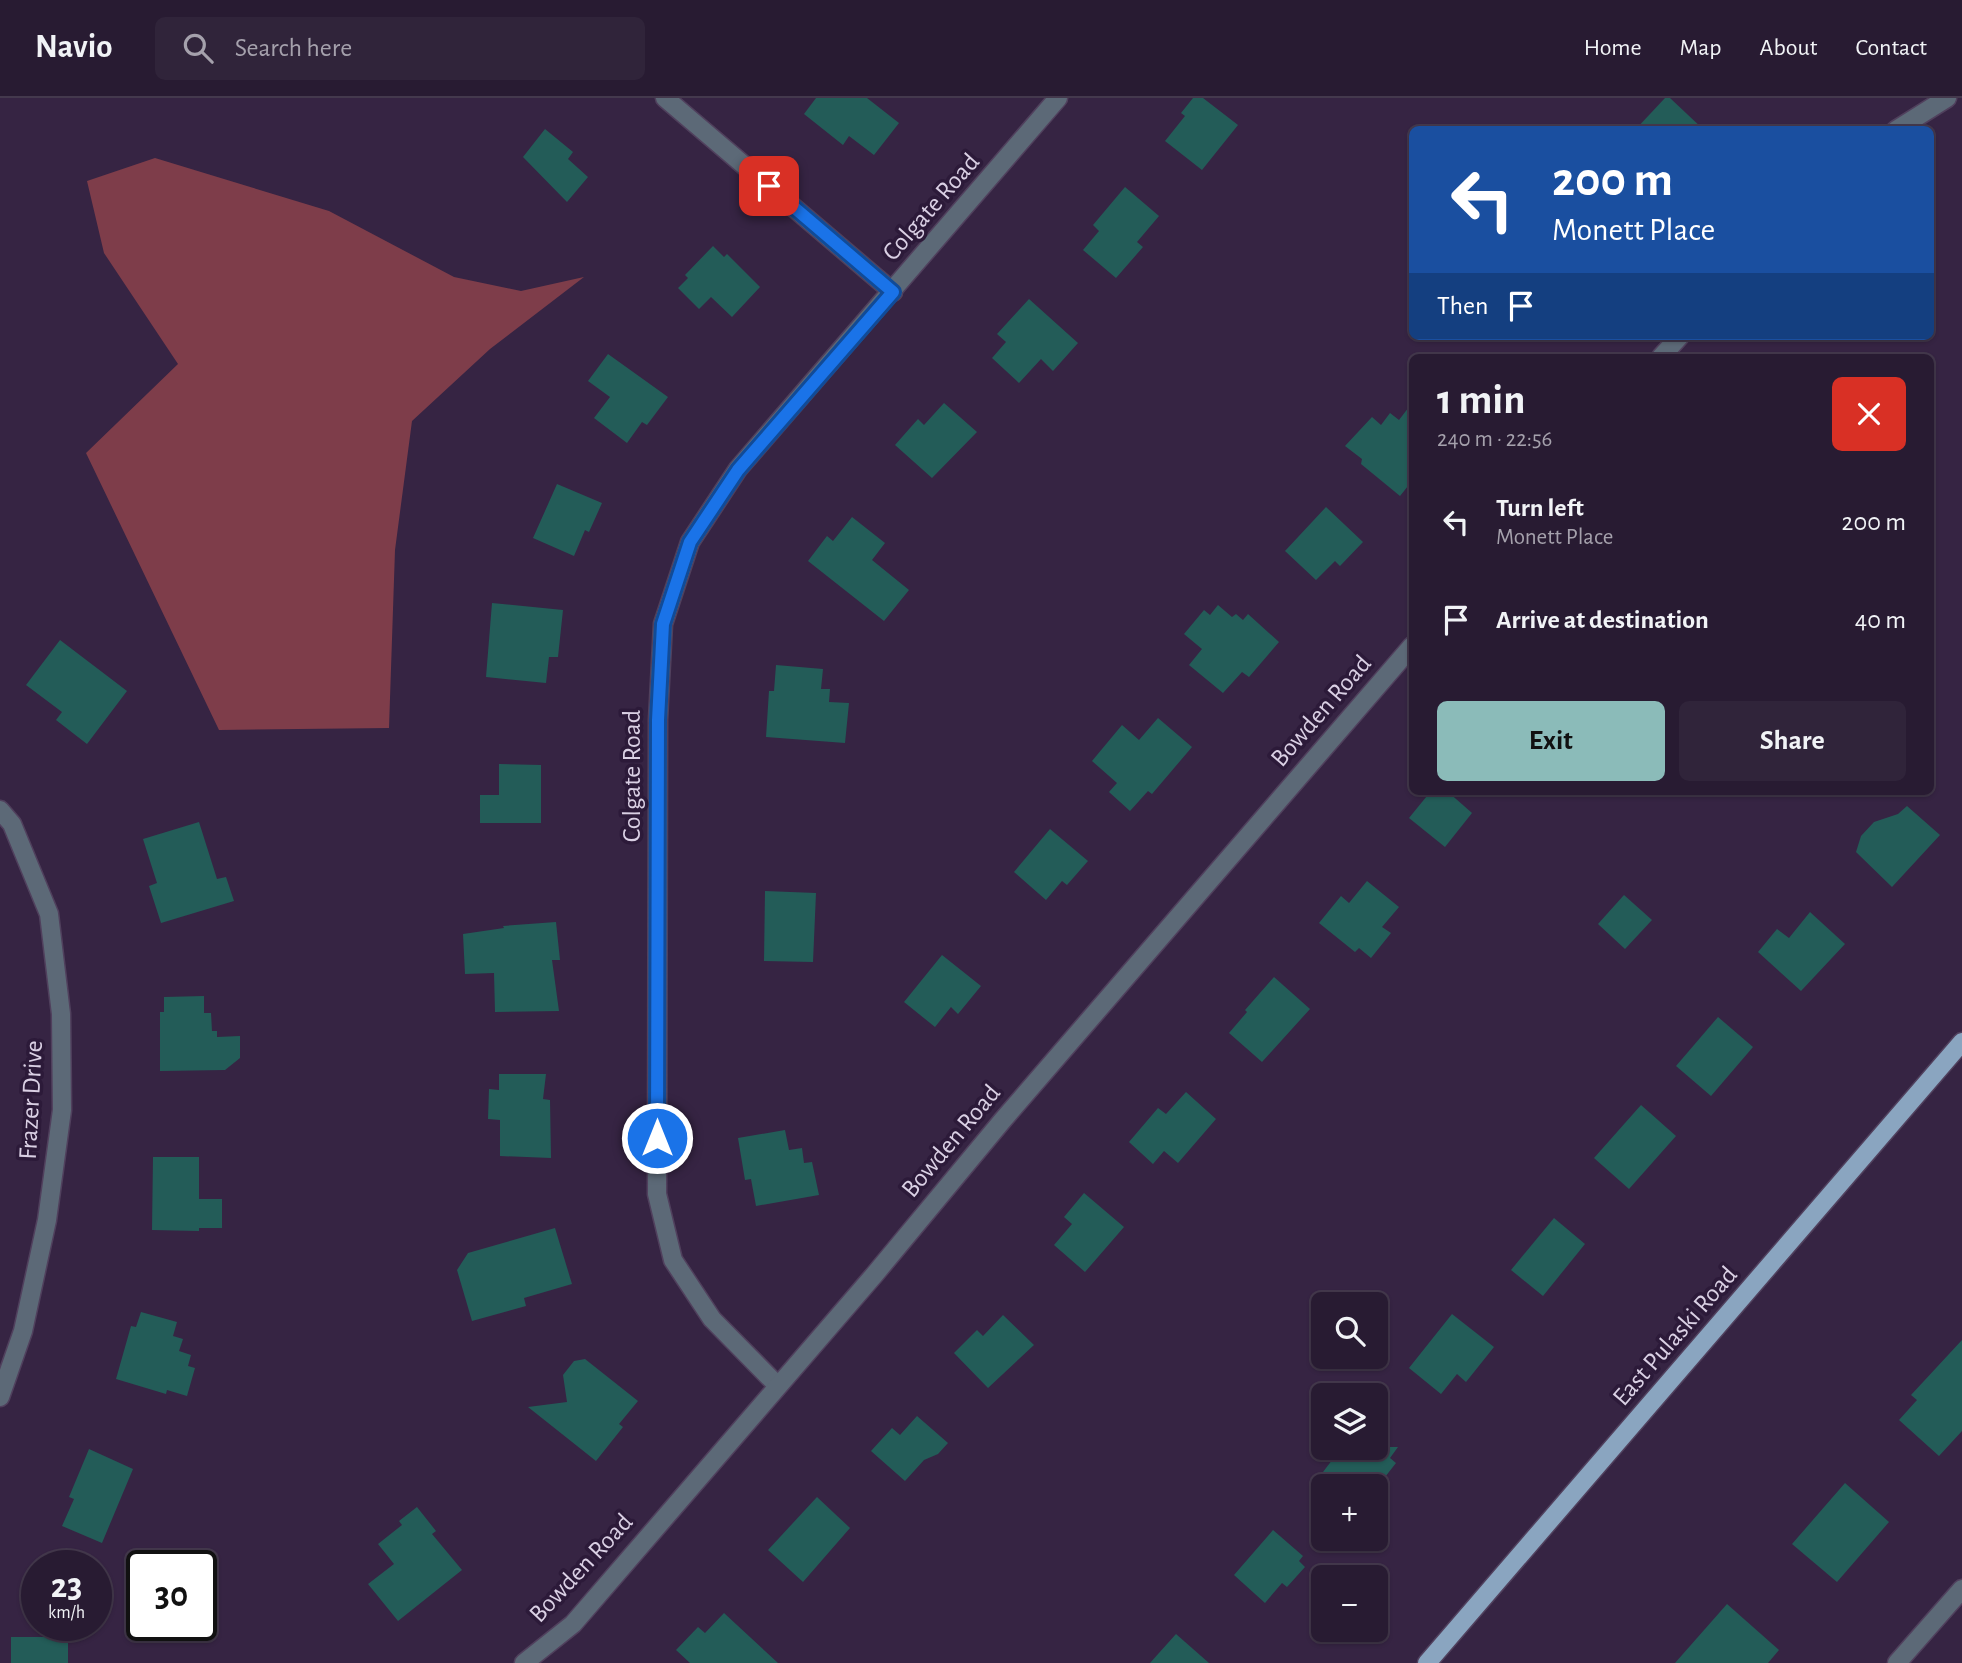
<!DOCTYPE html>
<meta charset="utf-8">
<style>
:root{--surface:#281b32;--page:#30243a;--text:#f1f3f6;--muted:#a5a1ac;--line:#44394d;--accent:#8bbbb9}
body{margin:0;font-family:"Alegreya Sans",sans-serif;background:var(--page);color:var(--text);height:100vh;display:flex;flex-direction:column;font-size:26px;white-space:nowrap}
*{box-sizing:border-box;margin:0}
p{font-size:23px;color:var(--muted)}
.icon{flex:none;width:38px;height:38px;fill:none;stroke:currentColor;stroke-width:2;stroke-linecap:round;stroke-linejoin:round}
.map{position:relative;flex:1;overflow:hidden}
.details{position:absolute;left:1409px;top:256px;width:525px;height:441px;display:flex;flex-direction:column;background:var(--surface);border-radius:10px;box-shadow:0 2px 5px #0004,0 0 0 2px var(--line)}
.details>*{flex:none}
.guide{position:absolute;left:1409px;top:28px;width:525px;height:214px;border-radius:10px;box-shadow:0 2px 5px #0004,0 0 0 2px var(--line);background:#1a4fa0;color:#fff;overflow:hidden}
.fabs{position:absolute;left:1311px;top:1194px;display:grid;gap:14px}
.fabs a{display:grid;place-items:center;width:77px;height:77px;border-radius:10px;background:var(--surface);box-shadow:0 2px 5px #0004,0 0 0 2px var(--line);font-size:35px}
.speed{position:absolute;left:21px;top:1452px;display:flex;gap:14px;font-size:35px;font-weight:700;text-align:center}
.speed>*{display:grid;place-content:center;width:91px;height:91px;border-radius:50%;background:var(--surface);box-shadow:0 2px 5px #0004,0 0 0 2px var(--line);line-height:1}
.speed small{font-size:18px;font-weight:400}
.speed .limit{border:4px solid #111;border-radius:10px;background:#fff;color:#111}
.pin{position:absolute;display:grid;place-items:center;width:60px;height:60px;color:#fff;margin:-30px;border-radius:14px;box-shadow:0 4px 10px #0006}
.me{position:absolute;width:77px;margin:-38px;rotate:0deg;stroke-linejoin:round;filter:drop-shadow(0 0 5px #0008)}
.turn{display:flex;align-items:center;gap:24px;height:147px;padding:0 28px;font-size:32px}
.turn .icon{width:91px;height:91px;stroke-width:2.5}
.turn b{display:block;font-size:49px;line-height:60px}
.then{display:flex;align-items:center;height:66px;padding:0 28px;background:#0003;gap:14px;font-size:26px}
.round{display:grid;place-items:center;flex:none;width:74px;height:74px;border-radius:10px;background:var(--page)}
.head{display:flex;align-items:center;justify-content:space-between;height:119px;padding:0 28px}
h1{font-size:42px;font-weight:700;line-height:52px}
.button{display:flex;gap:14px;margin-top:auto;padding:14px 28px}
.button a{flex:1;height:80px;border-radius:10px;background:var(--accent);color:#111;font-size:28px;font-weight:700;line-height:80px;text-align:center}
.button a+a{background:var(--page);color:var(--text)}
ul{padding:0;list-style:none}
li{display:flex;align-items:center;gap:21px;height:98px;padding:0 28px}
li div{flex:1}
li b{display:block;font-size:26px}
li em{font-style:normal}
header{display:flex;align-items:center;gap:42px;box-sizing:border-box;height:98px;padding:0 35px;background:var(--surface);border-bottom:2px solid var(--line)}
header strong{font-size:33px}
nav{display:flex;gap:38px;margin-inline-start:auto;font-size:24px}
.search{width:490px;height:63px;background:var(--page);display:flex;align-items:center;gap:18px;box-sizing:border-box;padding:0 24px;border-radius:10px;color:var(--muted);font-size:26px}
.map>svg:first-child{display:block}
.green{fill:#7e3d4a}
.building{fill:#235c58}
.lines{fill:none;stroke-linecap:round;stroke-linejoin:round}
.minor-casing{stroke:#50405d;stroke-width:21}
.major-casing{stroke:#50405d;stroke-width:21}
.minor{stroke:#5c6977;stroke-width:18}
.major{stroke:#8aa5c0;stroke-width:18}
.route-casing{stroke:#114b97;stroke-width:18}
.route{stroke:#1a73e8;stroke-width:12}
.labels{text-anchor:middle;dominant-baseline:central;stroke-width:7;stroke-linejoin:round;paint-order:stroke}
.street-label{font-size:26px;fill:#dad0e4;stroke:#2c1a39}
</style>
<header>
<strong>Navio</strong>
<div class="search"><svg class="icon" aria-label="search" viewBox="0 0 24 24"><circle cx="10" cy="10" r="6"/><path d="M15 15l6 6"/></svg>Search here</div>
<nav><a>Home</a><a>Map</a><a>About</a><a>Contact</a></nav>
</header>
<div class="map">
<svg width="1962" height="1565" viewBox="0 0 1962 1565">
<rect width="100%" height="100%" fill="#362443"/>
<!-- green -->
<polygon class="green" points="155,60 329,113 454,179 521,193 584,179 490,251 412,323 395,452 389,630 219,632 86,355 178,266 104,155 87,83"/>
<!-- building -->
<g class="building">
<polygon points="816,0 867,0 899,25 874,57 849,38 843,47 804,16"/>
<polygon points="1193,0 1203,0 1238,27 1202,72 1165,43 1185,18 1181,15"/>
<polygon points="1665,0 1670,0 1704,32 1635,32"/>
<polygon points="545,31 573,54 568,61 588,79 567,104 523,59"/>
<polygon points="1125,89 1159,118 1137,144 1143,149 1116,180 1083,152 1099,133 1093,127"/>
<polygon points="713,148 724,159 727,156 760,189 732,219 711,199 699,211 678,190 688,180 685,177"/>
<polygon points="1029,201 1078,245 1053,273 1041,261 1019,285 992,260 1006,244 997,236"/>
<polygon points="608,256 668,299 647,327 642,324 627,345 594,320 610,299 588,283"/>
<polygon points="944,305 977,334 932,380 895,347 918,321 924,327"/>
<polygon points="1412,305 1412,383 1400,398 1361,366 1362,361 1345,348 1372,319 1381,327 1390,315 1399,322"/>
<polygon points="557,386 602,405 589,434 585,432 574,458 533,440"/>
<polygon points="1326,409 1363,444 1340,468 1335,463 1316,482 1285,453"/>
<polygon points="852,419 885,445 872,462 909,492 884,523 808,463 827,438 833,443"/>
<polygon points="492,505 563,512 558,559 549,559 546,585 486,579"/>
<polygon points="1218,507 1232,519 1236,516 1243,522 1248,516 1279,544 1249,579 1242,574 1223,595 1189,567 1202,551 1184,536 1204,512 1210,517"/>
<polygon points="60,542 127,593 87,646 56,622 62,614 26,587"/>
<polygon points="776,567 823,571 821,591 830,591 829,604 849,605 845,645 766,639 769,593 774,593"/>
<polygon points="1158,620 1192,649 1152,696 1148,693 1130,713 1109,694 1117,685 1092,663 1122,627 1139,642"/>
<polygon points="499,666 541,667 541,725 480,725 480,697 499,697"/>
<polygon points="1431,693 1447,693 1472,715 1445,749 1409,720"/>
<polygon points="1907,708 1940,737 1892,789 1856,754 1861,738 1874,724 1898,716"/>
<polygon points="199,724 217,781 226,779 234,803 161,825 149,788 157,785 143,741"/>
<polygon points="1050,731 1088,763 1067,787 1062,783 1046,802 1014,774"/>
<polygon points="1367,783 1399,809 1382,829 1391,835 1371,860 1359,850 1355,854 1319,825 1341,798 1349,805"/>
<polygon points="765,793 816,795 813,864 764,863"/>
<polygon points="1624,797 1652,822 1625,851 1598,826"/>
<polygon points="1810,814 1845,846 1801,893 1758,854 1777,831 1789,840"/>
<polygon points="556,824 560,862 552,862 559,913 495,914 494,875 465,876 463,836 504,830 503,828"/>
<polygon points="942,857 981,888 958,916 951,909 935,929 904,904"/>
<polygon points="1274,879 1310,911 1262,964 1229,935 1247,914 1245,912"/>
<polygon points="204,898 204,915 211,915 212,933 217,933 217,939 240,938 240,960 225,972 160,973 160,914 164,914 164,899"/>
<polygon points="1718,919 1753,949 1711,998 1676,968"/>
<polygon points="499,976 546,976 543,1001 550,1002 551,1060 500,1058 500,1022 488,1021 489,991 499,992"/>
<polygon points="1186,994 1216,1021 1178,1065 1164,1053 1153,1066 1129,1044 1158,1010 1166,1016"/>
<polygon points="1641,1007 1676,1038 1629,1091 1594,1060"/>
<polygon points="785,1032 789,1052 802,1050 804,1065 812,1064 819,1097 756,1108 751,1081 745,1082 738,1040"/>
<polygon points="153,1059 199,1059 199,1101 222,1101 222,1130 199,1130 199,1133 152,1132"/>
<polygon points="1084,1095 1124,1129 1085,1174 1054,1147 1072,1126 1064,1119"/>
<polygon points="1554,1120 1585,1146 1543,1198 1511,1172"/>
<polygon points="555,1130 572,1186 524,1200 526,1208 472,1223 457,1172 468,1155"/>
<polygon points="141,1214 177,1224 173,1238 183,1241 179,1253 191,1257 188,1268 195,1270 187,1298 167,1292 166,1296 116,1281 131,1228 136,1229"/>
<polygon points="1452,1216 1494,1249 1466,1284 1457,1276 1441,1296 1409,1270"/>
<polygon points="1003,1217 1034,1247 988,1290 954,1255 977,1232 983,1238"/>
<polygon points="1962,1242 1962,1333 1939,1358 1899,1322 1917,1302 1911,1297"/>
<polygon points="585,1261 638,1303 619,1326 623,1329 596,1363 528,1309 567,1304 563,1277 574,1263"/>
<polygon points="917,1318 948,1345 938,1356 924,1362 905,1383 871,1353 892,1330 900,1337"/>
<polygon points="1342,1349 1398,1349 1390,1360 1396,1365 1378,1388 1340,1388 1323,1374"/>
<polygon points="89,1351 133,1371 102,1445 62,1428 74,1401 69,1399"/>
<polygon points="1845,1385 1889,1424 1837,1484 1792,1446"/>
<polygon points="817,1399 850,1430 803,1484 768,1452"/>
<polygon points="417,1409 436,1433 432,1436 462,1472 398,1523 368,1486 394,1466 378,1446 402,1427 399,1423"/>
<polygon points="1273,1432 1303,1458 1299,1463 1305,1469 1287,1489 1282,1485 1265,1505 1234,1477"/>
<polygon points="1727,1506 1779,1552 1768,1565 1675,1565"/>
<polygon points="724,1515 778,1565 690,1565 676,1552 698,1529 705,1535"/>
<polygon points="1176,1536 1209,1565 1150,1565"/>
<rect x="11" y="1539" width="57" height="26"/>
</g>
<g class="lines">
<defs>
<g id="minor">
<polyline points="665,0 893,194"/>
<polyline points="1896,32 1947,0"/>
<polyline points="1661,259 1680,238"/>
<polyline points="0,712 12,726 49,816 61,916 62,1012 47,1122 23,1233 0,1299"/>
<polyline points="777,1287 712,1221 673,1162 657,1096 658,622 663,526 690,444 738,371 1058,0"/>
<polyline points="524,1565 573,1526 875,1176 1002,1023 1412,548"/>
<polyline points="1897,1565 1962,1491"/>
</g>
<polyline id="major" points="1427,1565 1962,944"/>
</defs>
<!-- minor casing -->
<use href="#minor" class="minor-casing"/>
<!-- major casing -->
<use href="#major" class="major-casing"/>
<!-- minor -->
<use href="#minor" class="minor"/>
<!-- major -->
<use href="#major" class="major"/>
</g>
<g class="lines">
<defs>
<polyline id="route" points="657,1040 658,622 663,526 690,444 738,372 893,194 769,88"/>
</defs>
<!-- route casing -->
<use href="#route" class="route-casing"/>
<!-- route -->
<use href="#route" class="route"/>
</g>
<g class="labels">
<!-- street labels -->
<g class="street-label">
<text transform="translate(931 109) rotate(-49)">Colgate Road</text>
<text transform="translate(1321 613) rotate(-49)">Bowden Road</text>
<text transform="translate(632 678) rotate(-90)">Colgate Road</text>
<text transform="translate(31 1002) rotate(-87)">Frazer Drive</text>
<text transform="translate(951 1043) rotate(-50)">Bowden Road</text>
<text transform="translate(1675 1238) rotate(-49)">East Pulaski Road</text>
<text transform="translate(581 1470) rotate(-47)">Bowden Road</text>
</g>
</g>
</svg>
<div class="fabs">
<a><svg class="icon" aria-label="search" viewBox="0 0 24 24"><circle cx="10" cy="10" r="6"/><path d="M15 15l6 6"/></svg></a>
<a><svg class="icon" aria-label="layers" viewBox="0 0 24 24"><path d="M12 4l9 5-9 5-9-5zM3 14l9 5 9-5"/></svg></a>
<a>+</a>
<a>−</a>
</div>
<div class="speed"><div>23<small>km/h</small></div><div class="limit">30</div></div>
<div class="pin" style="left:769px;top:88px;background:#d93025"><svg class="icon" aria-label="arrive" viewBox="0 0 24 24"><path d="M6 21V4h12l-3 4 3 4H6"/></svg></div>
<svg class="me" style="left:657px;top:1040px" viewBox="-20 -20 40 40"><circle r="17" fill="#1a73e8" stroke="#fff" stroke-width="3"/><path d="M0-11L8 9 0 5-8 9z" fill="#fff"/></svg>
<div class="guide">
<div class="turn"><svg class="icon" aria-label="left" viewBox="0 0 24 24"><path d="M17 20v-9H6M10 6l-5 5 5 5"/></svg><div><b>200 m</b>Monett Place</div></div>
<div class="then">Then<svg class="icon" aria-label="arrive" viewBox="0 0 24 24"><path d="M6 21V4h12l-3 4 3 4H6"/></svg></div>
</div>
<section class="details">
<div class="head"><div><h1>1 min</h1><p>240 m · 22:56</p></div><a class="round" style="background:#d93025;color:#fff"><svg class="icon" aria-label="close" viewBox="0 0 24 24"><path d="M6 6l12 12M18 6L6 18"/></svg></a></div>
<ul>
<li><svg class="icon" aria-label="left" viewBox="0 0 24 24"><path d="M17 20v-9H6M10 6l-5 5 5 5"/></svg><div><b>Turn left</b><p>Monett Place</p></div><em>200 m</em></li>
<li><svg class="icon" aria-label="arrive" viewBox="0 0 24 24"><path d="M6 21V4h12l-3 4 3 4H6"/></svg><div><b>Arrive at destination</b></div><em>40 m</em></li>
</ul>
<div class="button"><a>Exit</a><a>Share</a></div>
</section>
</div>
